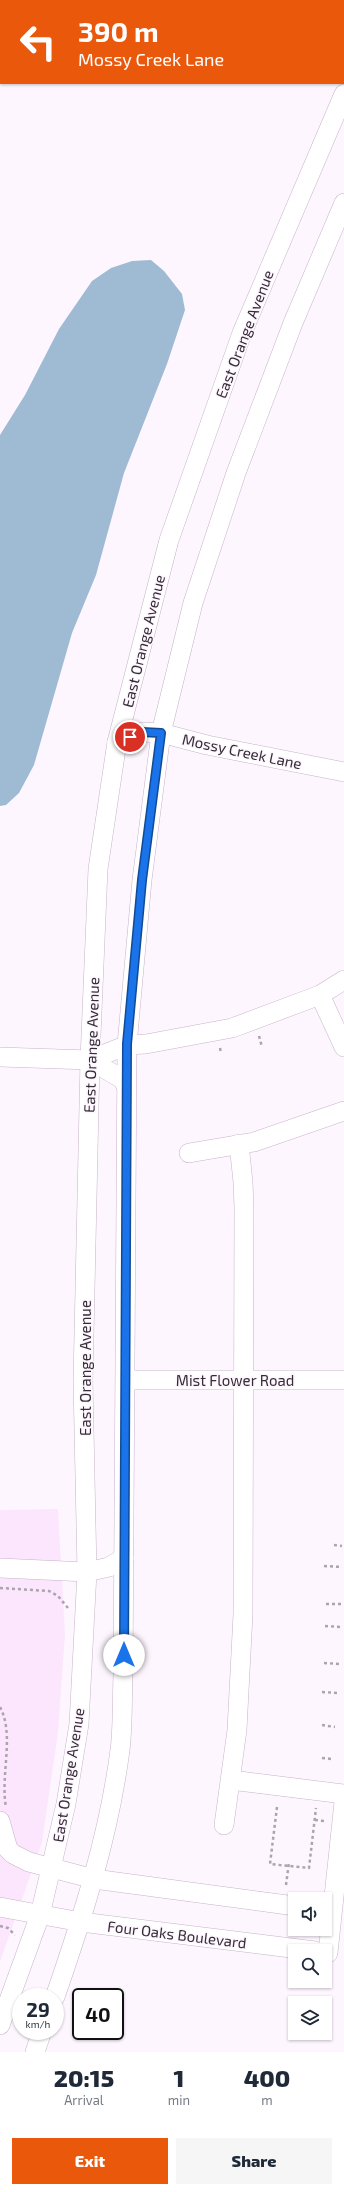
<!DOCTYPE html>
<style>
:root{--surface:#fff;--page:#f6f6f7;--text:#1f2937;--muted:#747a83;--accent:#ea580c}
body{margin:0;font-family:"Exo 2",sans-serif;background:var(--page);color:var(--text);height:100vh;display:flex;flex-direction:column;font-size:15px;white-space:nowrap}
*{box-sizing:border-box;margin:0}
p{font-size:13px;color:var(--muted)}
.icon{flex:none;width:22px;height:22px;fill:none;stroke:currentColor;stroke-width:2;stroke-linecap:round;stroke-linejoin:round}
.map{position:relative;height:2052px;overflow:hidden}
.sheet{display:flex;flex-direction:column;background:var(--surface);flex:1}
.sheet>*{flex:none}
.hud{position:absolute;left:0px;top:0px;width:344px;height:84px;box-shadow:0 1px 3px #0004;background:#ea580c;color:#fff;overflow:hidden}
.fabs{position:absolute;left:288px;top:1892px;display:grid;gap:8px}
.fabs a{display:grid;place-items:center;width:44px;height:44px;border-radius:0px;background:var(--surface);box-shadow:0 1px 3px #0004;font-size:20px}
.speed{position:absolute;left:12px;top:1988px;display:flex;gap:8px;font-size:20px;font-weight:700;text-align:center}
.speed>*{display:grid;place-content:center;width:52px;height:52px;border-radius:50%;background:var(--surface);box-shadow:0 1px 3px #0004;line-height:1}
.speed small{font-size:10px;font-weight:400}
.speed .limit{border:2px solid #111;border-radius:6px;background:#fff;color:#111}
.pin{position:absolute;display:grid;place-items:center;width:34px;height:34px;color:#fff;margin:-17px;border:2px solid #fff;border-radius:50%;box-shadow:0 1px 4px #0007}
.me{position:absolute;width:44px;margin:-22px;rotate:0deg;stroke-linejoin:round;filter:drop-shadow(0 0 3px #0008)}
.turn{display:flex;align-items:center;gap:14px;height:84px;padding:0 12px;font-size:18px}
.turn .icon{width:52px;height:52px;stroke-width:2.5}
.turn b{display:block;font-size:28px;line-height:34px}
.eta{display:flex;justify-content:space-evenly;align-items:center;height:68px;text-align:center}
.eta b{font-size:24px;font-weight:800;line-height:28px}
.action{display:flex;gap:8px;margin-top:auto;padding:8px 12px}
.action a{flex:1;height:46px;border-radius:0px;background:var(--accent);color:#fff;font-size:16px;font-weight:800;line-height:46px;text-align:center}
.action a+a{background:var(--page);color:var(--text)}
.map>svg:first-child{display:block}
.built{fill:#fbe6fe}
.water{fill:#9fbbd4}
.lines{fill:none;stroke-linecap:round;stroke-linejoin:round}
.minor-casing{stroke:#c7b3c9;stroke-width:20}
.path{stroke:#aca4ad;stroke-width:2.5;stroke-dasharray:3 3;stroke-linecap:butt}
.minor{stroke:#fff;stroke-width:19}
.route-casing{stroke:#114b97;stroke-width:10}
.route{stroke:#1a73e8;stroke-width:7}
.labels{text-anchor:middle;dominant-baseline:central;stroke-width:3;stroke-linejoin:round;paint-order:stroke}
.street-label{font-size:15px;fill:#352d36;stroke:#fef6ff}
</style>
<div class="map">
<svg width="344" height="2052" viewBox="0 0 344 2052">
<rect width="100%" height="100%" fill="#fef6ff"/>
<!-- built -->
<polygon class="built" points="58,1509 65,1634 58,1733 42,1842 0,1962 0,1510"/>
<!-- water -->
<polygon class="water" points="151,260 164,271 182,294 185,310 167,364 124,473 96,575 72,633 34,765 19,793 6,805 0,806 0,435 25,395 59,329 92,281 111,268 132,261"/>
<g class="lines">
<defs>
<g id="minor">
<polyline points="217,1 218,0"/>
<polyline points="117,742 142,732 161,733 207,745 344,772"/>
<polyline points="320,995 344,1047"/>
<polyline points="0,1057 90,1060 127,1045 146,1044 232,1028 320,995 344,980"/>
<polyline points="90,1060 122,1079 127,1087"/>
<polyline points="189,1153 254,1142 344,1111"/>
<polyline points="126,1380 344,1380"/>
<polyline points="0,1568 87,1572 109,1567 124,1558"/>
<polyline points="231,1780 344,1794"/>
<polyline points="0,1821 8,1849 13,1854 29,1862 94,1879 295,1906"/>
<polyline points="224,1825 237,1730 243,1614 244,1208 243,1182 239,1144"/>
<polyline points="0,1907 81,1922 315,1951"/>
<polyline points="328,1953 344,1802"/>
<path d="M55 1997C83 1916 109 1835 120 1750 123 1726 122 1701 123 1676L127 1045 142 880 161 733 193 603 236 473 293 323 344 203"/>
<polyline points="0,2025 40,1915 66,1804 79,1724 87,1572 83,1381 90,1060 98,869 117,742 169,540 242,333 344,94"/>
<polyline points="35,2052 42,2031"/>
</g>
</defs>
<!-- minor casing -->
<use href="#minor" class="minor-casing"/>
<!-- path -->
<g class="path">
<polyline points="259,1036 262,1047"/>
<polyline points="220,1048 221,1053"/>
<polyline points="334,1545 342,1546"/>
<polyline points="324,1566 342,1567"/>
<polyline points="0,1588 49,1591 58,1596 68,1608"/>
<polyline points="326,1604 342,1604"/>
<polyline points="325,1626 341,1627"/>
<polyline points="324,1663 340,1664"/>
<polyline points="322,1692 338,1693"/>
<path d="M0 1707C15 1735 0 1775 6 1807"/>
<polyline points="322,1725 335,1727"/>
<polyline points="322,1758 332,1759"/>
<polyline points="277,1807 270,1864 309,1868 316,1808"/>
<polyline points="315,1820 324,1821"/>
<polyline points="286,1885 289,1862"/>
<polyline points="0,1926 8,1928 15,1935"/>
</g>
<!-- minor -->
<use href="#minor" class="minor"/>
</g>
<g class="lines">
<defs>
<polyline id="route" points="124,1655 127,1044 142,880 161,733 142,732 130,737"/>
</defs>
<!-- route casing -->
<use href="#route" class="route-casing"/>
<!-- route -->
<use href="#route" class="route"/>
</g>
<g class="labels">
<!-- street labels -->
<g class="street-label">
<text transform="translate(244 334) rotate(-69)">East Orange Avenue</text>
<text transform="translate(143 641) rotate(-76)">East Orange Avenue</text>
<text transform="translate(242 751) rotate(12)">Mossy Creek Lane</text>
<text transform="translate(91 1045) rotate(-88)">East Orange Avenue</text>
<text transform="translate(85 1368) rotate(-90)">East Orange Avenue</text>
<text x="235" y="1380">Mist Flower Road</text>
<text transform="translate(68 1775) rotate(-81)">East Orange Avenue</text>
<text transform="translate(177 1934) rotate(7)">Four Oaks Boulevard</text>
</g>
</g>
</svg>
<div class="fabs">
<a><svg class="icon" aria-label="sound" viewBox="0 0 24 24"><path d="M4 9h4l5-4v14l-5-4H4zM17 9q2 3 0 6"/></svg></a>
<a><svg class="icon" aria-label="search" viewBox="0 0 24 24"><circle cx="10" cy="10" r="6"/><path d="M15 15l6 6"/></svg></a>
<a><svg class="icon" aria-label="layers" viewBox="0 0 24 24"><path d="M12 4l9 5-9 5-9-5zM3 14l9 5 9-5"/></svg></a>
</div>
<div class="speed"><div>29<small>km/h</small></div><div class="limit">40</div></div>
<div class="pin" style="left:130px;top:737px;background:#d93025"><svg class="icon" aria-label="arrive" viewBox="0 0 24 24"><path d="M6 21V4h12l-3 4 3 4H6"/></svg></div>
<svg class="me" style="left:124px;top:1655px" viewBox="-20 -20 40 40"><circle r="19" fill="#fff"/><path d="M0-13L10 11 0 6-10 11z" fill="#1a73e8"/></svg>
<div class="hud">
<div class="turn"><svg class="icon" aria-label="left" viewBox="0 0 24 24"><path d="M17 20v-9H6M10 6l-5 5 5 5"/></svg><div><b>390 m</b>Mossy Creek Lane</div></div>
</div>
</div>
<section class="sheet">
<div class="eta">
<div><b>20:15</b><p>Arrival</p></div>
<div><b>1</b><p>min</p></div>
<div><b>400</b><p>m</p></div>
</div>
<div class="action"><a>Exit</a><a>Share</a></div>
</section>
